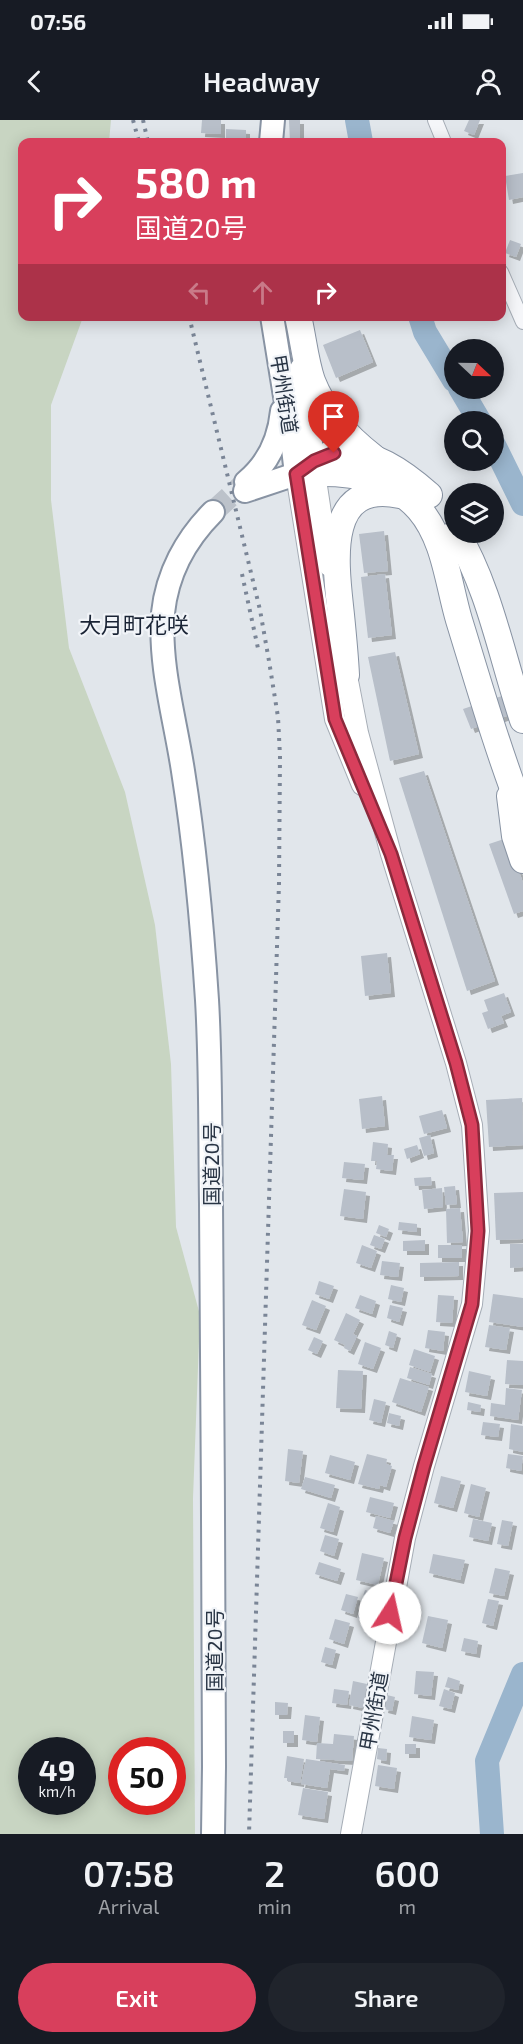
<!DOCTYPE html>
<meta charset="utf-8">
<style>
:root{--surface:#171b24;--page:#20242c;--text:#f1f3f6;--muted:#9ea1a6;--accent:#d83f5c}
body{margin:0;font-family:"Exo 2","Noto Sans JP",sans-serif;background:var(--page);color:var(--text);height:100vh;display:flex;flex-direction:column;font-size:22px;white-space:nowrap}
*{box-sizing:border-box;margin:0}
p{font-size:20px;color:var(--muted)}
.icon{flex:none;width:33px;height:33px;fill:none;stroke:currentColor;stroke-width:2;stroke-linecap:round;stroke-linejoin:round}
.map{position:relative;height:1714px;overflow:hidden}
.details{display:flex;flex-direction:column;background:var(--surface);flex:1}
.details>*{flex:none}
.hud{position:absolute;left:18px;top:18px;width:488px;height:183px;border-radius:12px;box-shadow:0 3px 15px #0003;background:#d83f5c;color:#fff;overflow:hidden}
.needle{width:39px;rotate:112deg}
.controls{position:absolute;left:444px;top:219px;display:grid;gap:12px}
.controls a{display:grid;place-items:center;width:60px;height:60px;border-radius:50%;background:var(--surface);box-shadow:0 3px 15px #0003;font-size:30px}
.speed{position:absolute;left:18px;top:1617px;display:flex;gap:12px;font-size:30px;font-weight:700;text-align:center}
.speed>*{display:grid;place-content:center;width:78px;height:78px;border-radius:50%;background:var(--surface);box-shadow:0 3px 15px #0003;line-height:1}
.speed small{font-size:15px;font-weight:400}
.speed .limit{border:9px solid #d22;background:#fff;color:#111}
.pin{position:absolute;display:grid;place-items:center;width:51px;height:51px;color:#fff;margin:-62px -26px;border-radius:50% 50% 50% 0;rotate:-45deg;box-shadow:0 0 6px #0007}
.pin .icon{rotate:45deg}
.me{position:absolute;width:66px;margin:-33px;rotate:10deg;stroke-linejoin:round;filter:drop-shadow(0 0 4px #0008)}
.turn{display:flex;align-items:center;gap:21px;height:126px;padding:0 18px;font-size:27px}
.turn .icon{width:78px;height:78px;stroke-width:2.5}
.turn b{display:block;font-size:42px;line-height:51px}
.lanes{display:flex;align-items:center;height:57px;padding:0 18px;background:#0003;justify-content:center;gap:30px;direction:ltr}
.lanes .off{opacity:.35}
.eta{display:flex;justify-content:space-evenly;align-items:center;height:102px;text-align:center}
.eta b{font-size:36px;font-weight:600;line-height:42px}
.cta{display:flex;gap:12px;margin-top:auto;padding:12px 18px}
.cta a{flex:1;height:69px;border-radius:36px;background:var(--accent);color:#fff;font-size:24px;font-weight:600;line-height:69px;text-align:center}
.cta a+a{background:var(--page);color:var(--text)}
.status{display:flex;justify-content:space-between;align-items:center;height:42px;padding:0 30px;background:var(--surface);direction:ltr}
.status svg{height:16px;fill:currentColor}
header{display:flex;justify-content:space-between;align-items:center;height:78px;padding:0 18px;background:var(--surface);font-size:27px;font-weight:600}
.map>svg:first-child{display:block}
.green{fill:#c8d5c2;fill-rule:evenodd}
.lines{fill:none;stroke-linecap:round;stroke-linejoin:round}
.river{stroke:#9ab5cd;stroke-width:24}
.building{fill:#b8bfc9;filter:url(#shadow)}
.trunk-tunnel{stroke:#bcc2ca;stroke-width:22;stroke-dasharray:22 11;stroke-linecap:butt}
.minor-casing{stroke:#a6adb6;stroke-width:16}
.secondary-casing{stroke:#a6adb6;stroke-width:22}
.trunk-casing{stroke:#8893a3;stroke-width:26}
.motorway-casing{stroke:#8893a3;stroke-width:28}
.minor{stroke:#f5f6f9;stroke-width:14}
.secondary{stroke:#fff;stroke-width:20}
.trunk{stroke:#fff;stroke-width:22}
.motorway{stroke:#fff;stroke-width:26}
.rail{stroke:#7a8596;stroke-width:4;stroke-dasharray:3 6;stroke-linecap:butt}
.route-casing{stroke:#8c293c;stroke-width:15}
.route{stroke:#d83f5c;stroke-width:10}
.labels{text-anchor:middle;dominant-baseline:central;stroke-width:4.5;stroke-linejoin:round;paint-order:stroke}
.street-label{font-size:20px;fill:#283444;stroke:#f1f4f8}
.quarter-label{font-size:22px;fill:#1a2435;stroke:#f1f4f8}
</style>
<div class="status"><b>07:56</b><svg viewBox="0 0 49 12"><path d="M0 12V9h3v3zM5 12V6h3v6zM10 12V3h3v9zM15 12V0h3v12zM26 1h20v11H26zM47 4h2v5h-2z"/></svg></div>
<header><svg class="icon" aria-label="back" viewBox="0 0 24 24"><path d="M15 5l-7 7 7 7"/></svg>Headway<svg class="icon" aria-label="person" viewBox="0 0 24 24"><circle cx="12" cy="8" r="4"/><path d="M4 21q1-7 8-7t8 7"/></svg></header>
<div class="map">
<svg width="523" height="1714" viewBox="0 0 523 1714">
<defs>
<filter id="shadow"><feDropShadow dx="4" dy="4" stdDeviation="0" flood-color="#0004"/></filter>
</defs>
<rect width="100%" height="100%" fill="#e1e6eb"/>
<!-- green -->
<path class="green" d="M0 0H111L109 22H22V196L83 197 51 285V380L69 528 125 672 155 805 171 944 176 1107 200 1195 193 1378 195 1714H0ZM32 1630H82V1682H32ZM122 1630H172V1682H122Z"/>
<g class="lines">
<!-- river -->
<g class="river">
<polyline points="357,0 361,22"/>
<polyline points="420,196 425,212 454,260"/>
<polyline points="460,268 480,302"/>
<polyline points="494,325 523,384"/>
<polyline points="492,1714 487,1641 523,1554"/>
</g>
</g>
<!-- building -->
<g class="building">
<polygon points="202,0 221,0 221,14 201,13"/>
<polygon points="289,0 300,0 300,22 290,22"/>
<polygon points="469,0 480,0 474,15 464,11"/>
<polygon points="226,9 246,10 246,22 226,22"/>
<polygon points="523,53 523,77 509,80 505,56"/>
<polygon points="510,120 521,124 516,137 505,133"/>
<polygon points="360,210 373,242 336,258 323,225"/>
<polygon points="384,411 388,451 364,453 359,414"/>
<polygon points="385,454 392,515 368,518 361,457"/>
<polygon points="395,532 419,634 390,641 368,537"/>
<polygon points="514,572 523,590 471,609 463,589"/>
<polygon points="424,651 495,861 467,871 399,658"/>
<polygon points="507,718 523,763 523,791 514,794 489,724"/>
<polygon points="387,833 391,873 365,876 361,836"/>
<polygon points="504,873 511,892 501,896 504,903 488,909 482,893 488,891 484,880"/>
<polygon points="382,976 385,1006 362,1009 359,979"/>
<polygon points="522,978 523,1025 489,1027 486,980"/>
<polygon points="442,990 447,1008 424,1014 419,996"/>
<polygon points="430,1015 434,1033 424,1036 419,1018"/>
<polygon points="373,1022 388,1024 387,1035 394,1035 392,1051 376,1049 377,1041 371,1041"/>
<polygon points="417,1025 420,1034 407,1039 404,1029"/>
<polygon points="344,1042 365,1044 363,1060 342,1058"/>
<polygon points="431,1057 432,1065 415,1066 414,1058"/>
<polygon points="455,1066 457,1084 446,1085 444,1067"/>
<polygon points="442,1068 443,1087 424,1089 422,1070"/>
<polygon points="344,1069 366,1072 363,1099 340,1096"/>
<polygon points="523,1072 523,1119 496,1120 494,1073"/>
<polygon points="460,1088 463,1122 447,1123 446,1089"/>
<polygon points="399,1102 417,1104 417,1112 398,1110"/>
<polygon points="379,1105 389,1109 386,1117 376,1113"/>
<polygon points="374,1115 385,1119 381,1129 370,1125"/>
<polygon points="425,1120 425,1131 403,1131 403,1121"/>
<polygon points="510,1124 523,1124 523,1147 510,1148"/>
<polygon points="362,1125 377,1131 371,1148 356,1143"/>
<rect x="438" y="1125" width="24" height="13"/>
<polygon points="382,1141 400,1143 398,1157 380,1155"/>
<polygon points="459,1142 459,1156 420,1157 420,1143"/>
<polygon points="319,1161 334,1166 329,1179 315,1174"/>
<polygon points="391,1165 404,1168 401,1182 388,1179"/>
<polygon points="493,1174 523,1178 523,1207 489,1202"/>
<polygon points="360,1175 376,1181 372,1194 355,1188"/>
<polygon points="438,1175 454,1176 452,1203 436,1202"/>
<polygon points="312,1180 326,1186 316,1210 302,1205"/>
<polygon points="390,1185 403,1188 399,1202 387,1198"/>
<polygon points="346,1193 360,1200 353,1214 357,1216 350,1231 344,1228 345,1225 334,1220"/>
<polygon points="489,1205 510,1208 506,1230 485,1227"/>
<polygon points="428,1210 445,1212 443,1231 425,1228"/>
<polygon points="389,1211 397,1214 393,1228 385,1225"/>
<polygon points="314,1217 323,1221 317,1234 308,1230"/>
<polygon points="365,1222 381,1228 373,1249 358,1244"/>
<polygon points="414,1229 435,1236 430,1252 409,1245"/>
<polygon points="507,1240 523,1241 523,1265 505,1264"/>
<polygon points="410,1247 432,1254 429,1265 407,1258"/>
<polygon points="338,1250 363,1251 361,1289 336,1288"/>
<polygon points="469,1251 491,1256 487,1276 465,1272"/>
<polygon points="400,1258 429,1267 421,1292 392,1282"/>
<polygon points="506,1268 522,1270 518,1300 490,1296 491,1283 505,1285"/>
<polygon points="374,1279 386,1282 381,1303 369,1300"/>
<polygon points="468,1282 481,1285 480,1292 467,1290"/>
<polygon points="389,1293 401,1296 399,1306 387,1303"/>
<polygon points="483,1302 500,1304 498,1317 481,1315"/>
<polygon points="511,1304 523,1306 523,1332 509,1329"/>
<polygon points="288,1329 303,1331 299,1363 285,1361"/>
<polygon points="367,1334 387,1339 386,1344 392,1346 386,1367 380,1365 379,1369 358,1364"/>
<polygon points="508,1334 523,1336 521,1351 506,1348"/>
<polygon points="330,1335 355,1342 350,1360 325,1353"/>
<polygon points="441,1356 461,1361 453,1388 434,1383"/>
<polygon points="305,1357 335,1365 331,1378 301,1369"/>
<polygon points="471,1364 486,1368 479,1397 464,1393"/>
<polygon points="370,1377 394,1383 390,1398 366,1392"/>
<polygon points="328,1383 340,1387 333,1412 320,1408"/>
<polygon points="376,1396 394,1401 390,1413 373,1408"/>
<polygon points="473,1399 492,1403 488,1421 469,1417"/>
<polygon points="502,1400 513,1402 508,1426 497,1424"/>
<polygon points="325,1415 339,1419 334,1436 320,1431"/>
<polygon points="362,1433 384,1438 378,1465 356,1460"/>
<polygon points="433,1434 465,1440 460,1460 429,1453"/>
<polygon points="319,1442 341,1449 337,1461 315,1454"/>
<polygon points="495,1448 510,1451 504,1476 489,1473"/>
<polygon points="365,1470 383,1475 380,1487 361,1482"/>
<polygon points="346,1474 358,1477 353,1494 341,1490"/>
<polygon points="488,1479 499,1481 493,1506 482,1503"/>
<polygon points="362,1485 382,1490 378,1504 358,1498"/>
<polygon points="428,1496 448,1500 442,1528 422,1523"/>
<polygon points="335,1499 350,1503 344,1524 329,1519"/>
<polygon points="464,1518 478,1521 476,1534 461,1531"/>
<polygon points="325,1527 336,1530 332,1545 321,1542"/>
<polygon points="416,1551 434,1552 431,1576 414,1574"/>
<polygon points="448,1557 460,1561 458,1570 445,1567"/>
<polygon points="353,1561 367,1564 363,1588 349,1585"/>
<polygon points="334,1569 349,1571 347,1585 332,1583"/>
<polygon points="444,1569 455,1573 451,1589 439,1586"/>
<polygon points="387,1575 395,1577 392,1591 384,1589"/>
<polygon points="275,1582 288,1583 287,1595 275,1595"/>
<polygon points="305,1595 320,1597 317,1622 302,1620"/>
<polygon points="412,1596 434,1600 431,1620 409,1617"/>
<rect x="283" y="1611" width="11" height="12"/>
<polygon points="334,1614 354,1616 352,1641 316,1639 317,1623 333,1624"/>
<rect x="405" y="1624" width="11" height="10"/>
<polygon points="378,1628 387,1629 386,1641 377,1639"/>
<polygon points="287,1636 304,1639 300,1663 287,1661 287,1658 284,1658"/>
<polygon points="306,1639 345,1645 344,1651 330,1649 327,1668 301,1664"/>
<polygon points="378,1645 397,1648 394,1669 375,1666"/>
<polygon points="303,1668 328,1672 324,1699 298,1695"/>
</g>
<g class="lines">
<!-- trunk-tunnel -->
<polyline class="trunk-tunnel" points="213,392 246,362"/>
<defs>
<g id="minor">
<polyline points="435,0 444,22"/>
<polyline points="501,152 523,202"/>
</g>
<g id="secondary">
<polyline points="315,353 329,446"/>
<polyline points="296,354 335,599 362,665"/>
<polyline points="344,540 358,613 391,734 456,943 472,1005 479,1111 472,1184 424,1346 405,1418 351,1714"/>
</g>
<g id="trunk">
<polyline points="271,22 273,0"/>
<polyline points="272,196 292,320 296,354"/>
<path d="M246 362C268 344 279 321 282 291"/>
<polyline points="245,371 296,354 315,353 301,249"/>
<path d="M213 392C186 419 167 454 163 493 159 546 175 598 183 651 195 727 202 803 207 880 211 948 210 1016 211 1084 213 1272 213 1459 214 1647L213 1714"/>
</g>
<g id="motorway">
<path d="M298 196C303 217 305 241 312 261 324 292 347 317 373 337"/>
<path d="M314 341C321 338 329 334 336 333 371 329 404 353 429 375"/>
<path d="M315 353C355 352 391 358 419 389 445 419 448 463 459 500 479 565 498 631 523 695"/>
<path d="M456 412C490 469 502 538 523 600"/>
<path d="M346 555C345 535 343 515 341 495 336 447 322 359 400 375"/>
<polyline points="510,676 515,716 523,740"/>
</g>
</defs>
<!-- minor casing -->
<use href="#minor" class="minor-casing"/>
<!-- secondary casing -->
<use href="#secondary" class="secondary-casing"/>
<!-- trunk casing -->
<use href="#trunk" class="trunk-casing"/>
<!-- motorway casing -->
<use href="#motorway" class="motorway-casing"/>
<!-- minor -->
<use href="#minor" class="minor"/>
<!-- secondary -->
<use href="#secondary" class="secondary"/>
<!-- trunk -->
<use href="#trunk" class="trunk"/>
<!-- motorway -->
<use href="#motorway" class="motorway"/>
<!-- rail -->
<g class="rail">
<polyline points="133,0 139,22"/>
<polyline points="143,0 148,22"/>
<polyline points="189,196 260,490 269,541 278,597 280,636 279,763 249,1714"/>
<polyline points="242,454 259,533"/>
</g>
</g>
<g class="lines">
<defs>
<polyline id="route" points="334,333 314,341 296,354 335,599 391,734 456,943 472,1005 478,1111 472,1184 424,1346 405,1418 390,1493"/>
</defs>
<!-- route casing -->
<use href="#route" class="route-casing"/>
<!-- route -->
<use href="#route" class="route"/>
</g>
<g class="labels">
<!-- street labels -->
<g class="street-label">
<text transform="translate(285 274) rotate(81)">甲州街道</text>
<text transform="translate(211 1044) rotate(-90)">国道20号</text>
<text transform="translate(214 1530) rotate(-90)">国道20号</text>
<text transform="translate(373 1591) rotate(-80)">甲州街道</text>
</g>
<!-- quarter labels -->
<g class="quarter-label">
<text x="134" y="504">大月町花咲</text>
</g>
</g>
</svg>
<div class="controls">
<a><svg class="needle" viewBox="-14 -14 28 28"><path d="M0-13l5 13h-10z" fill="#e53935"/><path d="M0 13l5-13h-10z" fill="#9ea1a6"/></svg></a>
<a><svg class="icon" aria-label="search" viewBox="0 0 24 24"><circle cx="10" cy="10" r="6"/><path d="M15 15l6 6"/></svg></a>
<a><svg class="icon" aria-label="layers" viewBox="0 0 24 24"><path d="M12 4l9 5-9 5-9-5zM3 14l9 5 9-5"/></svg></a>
</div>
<div class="speed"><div>49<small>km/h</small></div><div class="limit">50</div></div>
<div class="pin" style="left:334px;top:333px;background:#d93025"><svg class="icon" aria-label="arrive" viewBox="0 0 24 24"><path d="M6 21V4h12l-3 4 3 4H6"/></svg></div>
<svg class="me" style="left:390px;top:1493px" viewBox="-20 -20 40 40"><circle r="19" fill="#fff"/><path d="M0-13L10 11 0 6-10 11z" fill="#d83f5c"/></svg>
<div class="hud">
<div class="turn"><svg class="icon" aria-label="right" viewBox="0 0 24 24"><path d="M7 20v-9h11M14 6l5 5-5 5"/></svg><div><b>580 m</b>国道20号</div></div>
<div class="lanes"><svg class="icon off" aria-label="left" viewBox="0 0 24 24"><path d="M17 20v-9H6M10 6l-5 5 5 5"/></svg><svg class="icon off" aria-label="ahead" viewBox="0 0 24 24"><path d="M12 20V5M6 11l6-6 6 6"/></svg><svg class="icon" aria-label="right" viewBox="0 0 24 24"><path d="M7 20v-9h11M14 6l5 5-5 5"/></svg></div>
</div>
</div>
<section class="details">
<div class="eta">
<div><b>07:58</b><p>Arrival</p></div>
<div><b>2</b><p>min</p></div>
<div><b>600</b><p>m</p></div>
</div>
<div class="cta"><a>Exit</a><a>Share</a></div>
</section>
